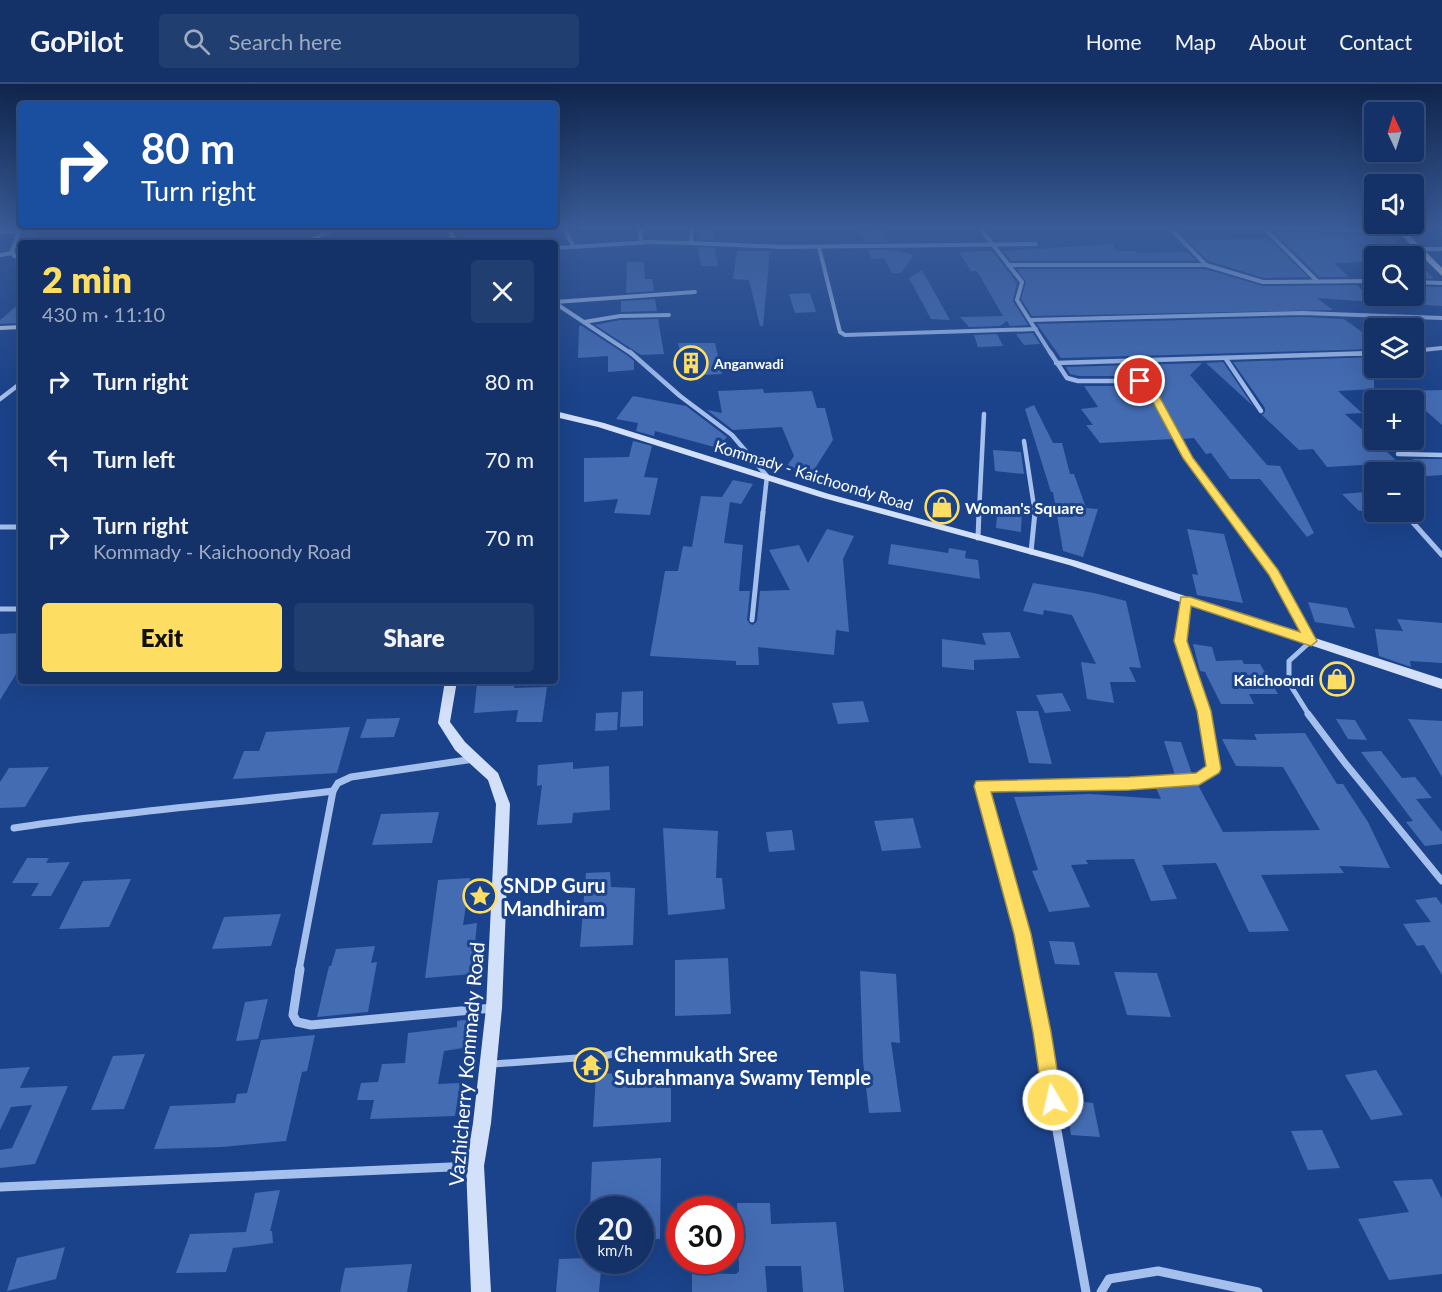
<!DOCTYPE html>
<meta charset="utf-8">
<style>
:root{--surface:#143268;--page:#213e71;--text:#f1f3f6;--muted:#9daac0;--line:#334d7c;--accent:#fede62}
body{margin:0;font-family:Lato,sans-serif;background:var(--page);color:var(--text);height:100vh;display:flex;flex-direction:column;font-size:22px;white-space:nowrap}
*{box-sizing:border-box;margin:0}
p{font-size:20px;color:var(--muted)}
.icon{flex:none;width:33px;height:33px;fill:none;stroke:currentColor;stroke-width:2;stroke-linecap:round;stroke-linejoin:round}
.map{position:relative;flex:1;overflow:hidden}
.panel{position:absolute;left:18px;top:156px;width:540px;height:444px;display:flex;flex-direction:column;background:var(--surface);border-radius:6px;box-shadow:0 6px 24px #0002,0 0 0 2px var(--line)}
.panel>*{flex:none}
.hud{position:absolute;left:18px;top:18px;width:540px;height:126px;border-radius:6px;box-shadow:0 6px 24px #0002,0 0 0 2px var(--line);background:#1a4fa0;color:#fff;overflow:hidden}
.needle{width:39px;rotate:356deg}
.buttons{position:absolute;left:1364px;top:18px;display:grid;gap:12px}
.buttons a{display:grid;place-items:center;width:60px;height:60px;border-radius:6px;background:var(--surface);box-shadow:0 6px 24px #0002,0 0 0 2px var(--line);font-size:30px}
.speed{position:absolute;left:576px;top:1112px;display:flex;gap:12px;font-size:30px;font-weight:700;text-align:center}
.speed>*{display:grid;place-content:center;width:78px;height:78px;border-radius:50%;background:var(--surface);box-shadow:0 6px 24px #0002,0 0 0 2px var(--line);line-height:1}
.speed small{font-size:15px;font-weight:400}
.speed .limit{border:9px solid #d22;background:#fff;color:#111}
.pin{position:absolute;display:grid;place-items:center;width:51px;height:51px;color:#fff;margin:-26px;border:3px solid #fff;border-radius:50%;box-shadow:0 2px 6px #0007}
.me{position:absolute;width:66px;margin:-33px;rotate:351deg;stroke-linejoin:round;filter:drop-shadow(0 0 4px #0008)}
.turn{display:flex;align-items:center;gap:21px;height:126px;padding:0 24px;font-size:27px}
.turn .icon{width:78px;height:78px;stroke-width:2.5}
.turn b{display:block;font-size:42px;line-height:51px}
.round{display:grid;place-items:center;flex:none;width:63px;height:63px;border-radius:6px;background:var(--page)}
.overview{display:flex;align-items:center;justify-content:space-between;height:102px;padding:0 24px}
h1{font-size:36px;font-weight:800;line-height:45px;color:var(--accent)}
.action{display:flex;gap:12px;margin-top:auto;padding:12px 24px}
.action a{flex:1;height:69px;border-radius:6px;background:var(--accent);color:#111;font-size:24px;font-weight:800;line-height:69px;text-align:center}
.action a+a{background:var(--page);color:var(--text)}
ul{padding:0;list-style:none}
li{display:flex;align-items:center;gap:18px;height:78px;padding:0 24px}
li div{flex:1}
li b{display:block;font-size:22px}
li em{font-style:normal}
header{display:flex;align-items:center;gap:36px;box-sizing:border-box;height:84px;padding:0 30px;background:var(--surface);border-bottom:2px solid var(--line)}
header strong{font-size:28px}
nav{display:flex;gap:33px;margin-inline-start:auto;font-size:21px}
.search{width:420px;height:54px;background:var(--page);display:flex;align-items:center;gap:15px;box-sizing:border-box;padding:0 21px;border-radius:6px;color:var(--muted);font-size:22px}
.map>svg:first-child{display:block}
.building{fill:#446cb3}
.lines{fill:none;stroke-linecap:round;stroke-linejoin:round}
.service{stroke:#a6c0ed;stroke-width:7}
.minor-far4{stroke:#a6c0ed;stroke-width:4}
.minor-far3{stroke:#a6c0ed;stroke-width:4.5}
.minor-far2{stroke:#a6c0ed;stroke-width:5}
.minor-far1{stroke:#a6c0ed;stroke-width:7}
.minor{stroke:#a6c0ed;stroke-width:9}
.secondary{fill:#d2e0f9;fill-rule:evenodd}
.primary{fill:#ecf2ff;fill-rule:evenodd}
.route{fill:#fede62;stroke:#a59040;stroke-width:1.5}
.labels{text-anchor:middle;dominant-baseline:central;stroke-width:6;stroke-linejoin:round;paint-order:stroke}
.far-poi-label{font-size:14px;font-weight:bold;fill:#fff;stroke:#1b438b;text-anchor:start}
.street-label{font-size:16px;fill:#fff;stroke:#1b438b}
.poi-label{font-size:16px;font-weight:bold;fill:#fff;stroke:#1b438b;text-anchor:start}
.near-poi-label{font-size:20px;font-weight:bold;fill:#fff;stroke:#1b438b;text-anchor:start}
.near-street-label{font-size:20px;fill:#fff;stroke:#1b438b}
</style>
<header>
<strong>GoPilot</strong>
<div class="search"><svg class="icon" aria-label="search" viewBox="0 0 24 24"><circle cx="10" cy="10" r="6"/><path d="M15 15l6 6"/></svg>Search here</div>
<nav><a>Home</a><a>Map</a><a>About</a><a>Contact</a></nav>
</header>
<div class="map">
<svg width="1442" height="1208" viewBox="0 0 1442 1208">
<rect width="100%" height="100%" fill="#1b438b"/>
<!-- building -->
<g class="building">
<polygon points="463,143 543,143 541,159 464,159"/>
<polygon points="696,143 711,143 714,156 697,155"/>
<polygon points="882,146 887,158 865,158 861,147"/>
<polygon points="24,147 43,147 28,159 21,159 21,164 17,167"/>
<polygon points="1273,147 1389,152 1411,172 1374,172 1374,178 1334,179 1349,193 1319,193"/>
<polygon points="1269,155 1308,193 1264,194 1208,177 1187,156"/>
<polygon points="1112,160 1118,167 1135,167 1138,169 1188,168 1196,177 1011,177 1003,167"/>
<polygon points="698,163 715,164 718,182 701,182"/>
<polygon points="868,166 891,166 914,171 901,189 892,189 884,174 871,175"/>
<polygon points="737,167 770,167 763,242 760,242 749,196 733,195"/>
<polygon points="992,167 1017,199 1013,217 1028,241 1010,242 1007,237 1000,242 969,243 960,233 1003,232 977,187 971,187 959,168"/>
<polygon points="1413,175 1416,177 1434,195 1413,194"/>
<polygon points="627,178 644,178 645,195 652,195 654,207 626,209"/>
<polygon points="1017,185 1205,185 1263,202 1357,201 1374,218 1317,214 1333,226 1032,232 1021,215 1026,198"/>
<polygon points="922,186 950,236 931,235 909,194"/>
<polygon points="1413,202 1442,203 1442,222 1413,220"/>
<polygon points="810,209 816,228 795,229 789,210"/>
<polygon points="655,215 657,227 621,228 621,217"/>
<polygon points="21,218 21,239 0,240 0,236"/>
<polygon points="1303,233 1344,235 1365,250 1374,250 1374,265 1061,274 1037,240"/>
<polygon points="658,235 664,270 641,271 595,241 620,236"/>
<polygon points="579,242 582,242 628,272 634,277 634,286 608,288 608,272 578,274"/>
<polygon points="1033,249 1040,260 1024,261 1016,250"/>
<polygon points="997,250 1003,262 978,263 974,251"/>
<polygon points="678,259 715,259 722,290 703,291 701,282 684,283"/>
<polygon points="1374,273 1374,305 1338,307 1362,329 1345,330 1399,379 1327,383 1313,365 1299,366 1262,331 1265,328 1265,324 1233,278"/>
<polygon points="1223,278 1253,322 1206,279"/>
<polygon points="1202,279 1190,291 1267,381 1280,382 1314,449 1307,453 1260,395 1230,395 1211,369 1206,370 1194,354 1183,355 1151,297 1140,292 1079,292 1070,290 1066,283"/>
<polygon points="1084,302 1139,302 1145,304 1173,355 1100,359 1086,341 1093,341 1081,325 1098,323"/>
<polygon points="763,305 764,309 812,307 817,324 825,324 833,356 812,389 787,382 794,372 782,343 733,346 707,326 722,329 718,307"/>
<polygon points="1442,306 1442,341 1403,307"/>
<polygon points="633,312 686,322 727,353 718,364 655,347 654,352 636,347 638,339 616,335"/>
<polygon points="1034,321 1053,359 1062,359 1070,390 1074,390 1086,424 1098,425 1083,473 1063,467 1053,408 1051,408 1025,325"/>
<polygon points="633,357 652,362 644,393 658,394 650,431 614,429 618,415 584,418 584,374 629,373"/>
<polygon points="993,366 1021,368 1024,390 995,387"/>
<polygon points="1413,375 1442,375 1442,391 1413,393"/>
<polygon points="733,396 753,400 741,420 730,418 724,459 743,461 739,507 750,507 747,536 750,540 753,541 757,537 760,507 790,506 769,466 799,461 808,479 827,445 854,452 843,475 849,548 836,546 834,571 758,563 759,581 736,581 736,577 650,572 665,487 678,487 683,462 692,463 701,412 722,413"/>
<polygon points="1365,408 1374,420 1374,426 1359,427 1342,410"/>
<polygon points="998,419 1022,423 1021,448 996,444"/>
<polygon points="1187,445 1224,450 1243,519 1197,511 1192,490 1198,491"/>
<polygon points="891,460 948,469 949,464 966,467 965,474 978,476 980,495 888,480"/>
<polygon points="1033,499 1094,509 1126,517 1141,584 1129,583 1136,598 1110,598 1114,619 1087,615 1081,578 1096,580 1072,531 1044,526 1043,531 1023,527"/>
<polygon points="1308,518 1347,524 1355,544 1315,538"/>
<polygon points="1397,535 1442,539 1442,579 1410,577 1411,583 1379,572 1375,545 1403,547"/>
<polygon points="1010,548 1020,574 974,576 974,586 942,583 942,555 986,561 982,549"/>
<polygon points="21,549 21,582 0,616 0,550"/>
<polygon points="1193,560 1212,563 1216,577 1242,576 1244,580 1260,580 1278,610 1249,610 1254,620 1221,620 1205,588 1200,587"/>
<polygon points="514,597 514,604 547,603 542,638 516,638 518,626 474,629 477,599"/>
<polygon points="643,607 643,642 620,643 622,608"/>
<polygon points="1062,609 1071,627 1045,629 1036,611"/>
<polygon points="863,617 869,638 838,640 832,619"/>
<polygon points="1016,627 1038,627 1052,680 1029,679"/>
<polygon points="618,628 617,646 595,647 596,629"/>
<polygon points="400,634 394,653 360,654 367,635"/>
<polygon points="1336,635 1355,636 1367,656 1348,655"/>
<polygon points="1408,635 1442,637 1442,693"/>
<polygon points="350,643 337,689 233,695 244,667 259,667 266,648"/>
<polygon points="1305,649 1337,700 1343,700 1368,738 1390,784 1339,782 1344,789 1261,791 1289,847 1249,848 1216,779 1162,781 1177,815 1151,817 1134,775 1086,776 1088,780 1071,781 1090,823 1049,828 1032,787 1038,786 1014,713 1090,710 1161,715 1156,704 1198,701 1223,748 1320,746 1283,683 1236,682 1222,655 1257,656 1254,650"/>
<polygon points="1164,657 1181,658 1192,690 1175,691"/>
<polygon points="1381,667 1402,694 1415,693 1432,714 1416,715 1442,748 1442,760 1425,762 1406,738 1413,737 1361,668"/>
<polygon points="573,678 573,685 609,682 610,726 573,729 572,739 537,741 542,701 537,702 538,681"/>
<polygon points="49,683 25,723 0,724 0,698 9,684"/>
<polygon points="439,728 432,759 372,761 381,730"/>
<polygon points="913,734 921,764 882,767 874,737"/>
<polygon points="663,744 718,747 716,794 722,794 725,825 668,831"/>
<polygon points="792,746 795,766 769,768 766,748"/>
<polygon points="27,774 49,774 46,779 70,778 51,812 31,812 39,799 12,799"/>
<polygon points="610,788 611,803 635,804 633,861 580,863 586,789"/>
<polygon points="470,794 463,841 477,839 472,890 425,894 438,796"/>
<polygon points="131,795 109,843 59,845 83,797"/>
<polygon points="1436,813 1442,821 1442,891 1424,861 1417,862 1403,840 1431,838 1415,816"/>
<polygon points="281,830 271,862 212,865 224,833"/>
<polygon points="1049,857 1074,858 1080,881 1055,880"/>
<polygon points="375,862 371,879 377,878 368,928 317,933 329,882 331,882 336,865"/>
<polygon points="728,874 731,930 675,932 675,876"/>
<polygon points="860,887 896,890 900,959 891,958 901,1028 869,1029 863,977"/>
<polygon points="1114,888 1157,889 1171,933 1127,931"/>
<polygon points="268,915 258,955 236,957 245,918"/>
<polygon points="478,934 476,962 444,967 438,1000 460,999 455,1032 370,1035 374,1016 357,1016 361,999 378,998 382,980 405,979 408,949 457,943 457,937"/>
<polygon points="315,951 307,987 302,988 286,1057 222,1063 154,1065 170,1022 235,1019 237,1010 247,1009 261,956"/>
<polygon points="145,970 124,1025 91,1026 113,972"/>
<polygon points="30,983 20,1004 68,1002 35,1080 0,1084 0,1066 12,1064 32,1021 11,1023 0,1046 0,985"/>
<polygon points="1376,986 1403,1031 1371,1036 1345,991"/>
<polygon points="671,987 671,1038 593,1043 596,990"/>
<polygon points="1065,1016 1093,1019 1100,1053 1071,1051"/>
<polygon points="1322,1046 1340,1084 1308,1086 1291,1047"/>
<polygon points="661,1074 660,1155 640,1156 640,1125 590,1125 592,1078"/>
<polygon points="1432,1095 1442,1115 1442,1190 1389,1196 1358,1135 1409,1128 1393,1097"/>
<polygon points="280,1106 270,1147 272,1147 273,1159 233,1164 226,1188 176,1189 190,1150 246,1148 255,1109"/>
<polygon points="737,1119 770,1119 771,1140 836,1138 844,1208 803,1208 801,1182 765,1182 767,1208 692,1208 692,1189 736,1190 739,1187"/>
<polygon points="65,1163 56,1195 7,1207 17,1174"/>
<polygon points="590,1174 590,1176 602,1176 599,1208 556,1208 559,1175"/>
<polygon points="412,1180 407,1208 340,1208 345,1184"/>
</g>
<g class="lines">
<!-- service -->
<polyline class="service" points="493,980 604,972 630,966"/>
<!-- minor-far4 -->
<g class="minor-far4">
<polyline points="21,143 12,167 14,172 21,174"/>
<polyline points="563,143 574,163"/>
<polyline points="640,143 641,159"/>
<polyline points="692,143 691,159 782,163 1036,160"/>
<polyline points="979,143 1022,198 1017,216 1051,270"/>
<polyline points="1169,143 1206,181"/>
<polyline points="1263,143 1402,148"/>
<polyline points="1263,143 1317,197"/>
<polyline points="0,148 20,147"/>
<polyline points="302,159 341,143"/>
<polyline points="819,163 840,248 845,251 1036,245"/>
<polyline points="555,164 650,158 691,159"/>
<polyline points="1419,165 1442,165"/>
<polyline points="0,171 13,169"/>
<polyline points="1008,181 1206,181 1263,198 1374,197"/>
<polyline points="1413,198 1442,199"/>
<polyline points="555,218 695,208"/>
<polyline points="555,219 632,270"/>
<polyline points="1030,236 1303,229 1442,234"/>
<polyline points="584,238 620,232 669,231"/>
<polyline points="1413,267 1442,264"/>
<polyline points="1355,270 1374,269"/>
</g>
<!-- minor-far3 -->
<g class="minor-far3">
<polyline points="630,268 680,312 732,351 767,392 763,429"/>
<polyline points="1050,268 1067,294 1078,297 1140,297 1148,301 1189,374 1230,429"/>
<polyline points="1226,275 1261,327"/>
<polyline points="1056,279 1374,269"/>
<polyline points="0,315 21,299"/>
<polyline points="1024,357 1035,429"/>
<polyline points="1398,370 1442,371"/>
<polyline points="979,429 984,330"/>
</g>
<!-- minor-far2 -->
<g class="minor-far2">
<polyline points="1229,428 1274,489 1311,557 1289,577 1289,599 1309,631"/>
<polyline points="1407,432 1442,471"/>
<polyline points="0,443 21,443"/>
<polyline points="978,454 979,428"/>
<polyline points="1031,468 1035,428"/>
<polyline points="1185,516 1180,557 1205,631"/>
<polyline points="0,525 21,525"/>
<polyline points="752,536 763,428"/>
</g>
<!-- minor-far1 -->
<g class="minor-far1">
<polyline points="1308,630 1345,679 1442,797"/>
<path d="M14 744C120 728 227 720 333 707"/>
<polyline points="299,886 333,707 338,699 351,693 474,675"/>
<polyline points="1028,886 1000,764 982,702 1129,700 1199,695 1214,685 1204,630"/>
</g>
<!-- minor -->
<g class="minor">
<polyline points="300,885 293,931 297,938 311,941 493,924"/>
<polyline points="1028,885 1086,1208"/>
<polyline points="0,1103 473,1082"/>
<polyline points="1101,1208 1109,1195 1158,1187 1258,1208"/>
</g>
<!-- secondary -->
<g class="secondary">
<polygon points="446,143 452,143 458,159 452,159"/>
<polygon points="21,241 21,245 0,246 0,242"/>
<polygon points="555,327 604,339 829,410 1077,477 1442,595 1442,605 1069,481 823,414 598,343 555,333"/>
<polygon points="445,597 457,597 450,638 465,658 498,689 510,720 502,924 491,1039 484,1082 491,1208 471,1208 466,1082 473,1039 486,924 496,720 488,696 455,666 438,639"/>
</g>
<!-- primary -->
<polygon class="primary" points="1393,143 1401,143 1442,184 1442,192"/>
</g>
<!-- sky -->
<linearGradient id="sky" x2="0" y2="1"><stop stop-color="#0f254c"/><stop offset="0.46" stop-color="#395b98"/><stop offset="1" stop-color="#395b98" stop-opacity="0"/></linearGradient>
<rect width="1442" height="312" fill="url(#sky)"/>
<!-- route -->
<polygon class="route" points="1140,294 1153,301 1193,374 1278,486 1317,557 1311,562 1191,522 1187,557 1211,627 1221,685 1219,689 1199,701 1129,706 991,708 1031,850 1051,948 1062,1016 1059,1023 1053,1026 1046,1023 1043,1016 1033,948 1014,850 974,702 976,697 1129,693 1196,689 1206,682 1197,627 1174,557 1181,513 1190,513 1300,548 1269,491 1183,374 1145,303 1135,297"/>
<!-- icons -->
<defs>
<symbol id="building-ring" viewBox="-11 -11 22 22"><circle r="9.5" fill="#1b438b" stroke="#fede62" stroke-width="1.5"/><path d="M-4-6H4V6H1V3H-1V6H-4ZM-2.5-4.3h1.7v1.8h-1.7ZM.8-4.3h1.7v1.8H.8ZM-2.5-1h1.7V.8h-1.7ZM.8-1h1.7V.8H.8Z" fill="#fede62"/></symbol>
<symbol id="shop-ring" viewBox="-11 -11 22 22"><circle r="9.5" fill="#1b438b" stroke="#fede62" stroke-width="1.5"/><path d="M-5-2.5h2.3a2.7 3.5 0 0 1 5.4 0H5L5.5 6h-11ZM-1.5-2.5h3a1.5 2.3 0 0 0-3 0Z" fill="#fede62"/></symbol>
<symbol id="sight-ring" viewBox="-11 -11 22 22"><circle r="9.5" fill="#1b438b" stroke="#fede62" stroke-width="1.5"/><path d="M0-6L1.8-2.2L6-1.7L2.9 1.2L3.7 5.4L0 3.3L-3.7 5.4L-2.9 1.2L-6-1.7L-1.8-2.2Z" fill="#fede62"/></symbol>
<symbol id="temple-ring" viewBox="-11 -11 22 22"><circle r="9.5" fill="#1b438b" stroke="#fede62" stroke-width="1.5"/><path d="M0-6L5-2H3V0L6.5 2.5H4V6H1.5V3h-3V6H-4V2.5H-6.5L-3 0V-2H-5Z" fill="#fede62"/></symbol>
</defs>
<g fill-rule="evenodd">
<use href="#building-ring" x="672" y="260" width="38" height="38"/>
<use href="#shop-ring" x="923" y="404" width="38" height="38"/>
<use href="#shop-ring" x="1318" y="576" width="38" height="38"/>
<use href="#sight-ring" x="461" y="793" width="38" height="38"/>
<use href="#temple-ring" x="572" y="962" width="38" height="38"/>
</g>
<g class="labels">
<!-- far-poi labels -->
<g class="far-poi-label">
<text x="714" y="279">Anganwadi</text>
</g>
<!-- street labels -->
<g class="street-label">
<text transform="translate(814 391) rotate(17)">Kommady - Kaichoondy Road</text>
</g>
<!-- poi labels -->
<g class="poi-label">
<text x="965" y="423">Woman's Square</text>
<text x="1314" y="595" text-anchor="end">Kaichoondi</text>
</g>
<!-- near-poi labels -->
<g class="near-poi-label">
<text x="503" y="801">SNDP Guru<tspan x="503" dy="23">Mandhiram</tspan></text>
<text x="614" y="970">Chemmukath Sree<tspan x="614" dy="23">Subrahmanya Swamy Temple</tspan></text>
</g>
<!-- near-street labels -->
<g class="near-street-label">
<text transform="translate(466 980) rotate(-85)">Vazhicherry Kommady Road</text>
</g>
</g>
</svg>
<div class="buttons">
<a><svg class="needle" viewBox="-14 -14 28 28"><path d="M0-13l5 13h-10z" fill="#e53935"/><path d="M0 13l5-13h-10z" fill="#9daac0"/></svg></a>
<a><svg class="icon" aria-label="sound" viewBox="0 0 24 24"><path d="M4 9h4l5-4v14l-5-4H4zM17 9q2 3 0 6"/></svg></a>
<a><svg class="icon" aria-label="search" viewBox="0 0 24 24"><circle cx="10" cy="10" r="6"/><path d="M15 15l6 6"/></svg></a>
<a><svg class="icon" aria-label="layers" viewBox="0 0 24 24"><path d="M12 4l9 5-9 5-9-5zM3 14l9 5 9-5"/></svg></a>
<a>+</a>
<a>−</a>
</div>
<div class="speed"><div>20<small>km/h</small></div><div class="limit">30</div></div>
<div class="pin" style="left:1140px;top:297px;background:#d93025"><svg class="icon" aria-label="arrive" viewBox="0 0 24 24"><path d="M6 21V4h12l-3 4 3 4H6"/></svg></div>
<svg class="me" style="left:1053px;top:1016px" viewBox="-20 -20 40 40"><circle r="17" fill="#fede62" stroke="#fff" stroke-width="3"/><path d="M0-11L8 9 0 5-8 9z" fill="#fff"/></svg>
<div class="hud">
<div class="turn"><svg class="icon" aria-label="right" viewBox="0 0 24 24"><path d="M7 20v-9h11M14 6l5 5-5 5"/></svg><div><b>80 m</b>Turn right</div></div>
</div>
<section class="panel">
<div class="overview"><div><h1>2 min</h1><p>430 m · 11:10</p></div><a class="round"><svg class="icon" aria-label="close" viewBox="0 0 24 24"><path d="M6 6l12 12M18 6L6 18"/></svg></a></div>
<ul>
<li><svg class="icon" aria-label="right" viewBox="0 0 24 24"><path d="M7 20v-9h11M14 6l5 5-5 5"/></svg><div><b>Turn right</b></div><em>80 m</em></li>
<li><svg class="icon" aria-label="left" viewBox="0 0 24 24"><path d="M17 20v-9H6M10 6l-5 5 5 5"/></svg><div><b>Turn left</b></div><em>70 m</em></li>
<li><svg class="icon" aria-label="right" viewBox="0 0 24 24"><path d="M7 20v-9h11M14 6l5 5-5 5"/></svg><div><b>Turn right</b><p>Kommady - Kaichoondy Road</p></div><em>70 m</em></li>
</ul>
<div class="action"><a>Exit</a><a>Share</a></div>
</section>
</div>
